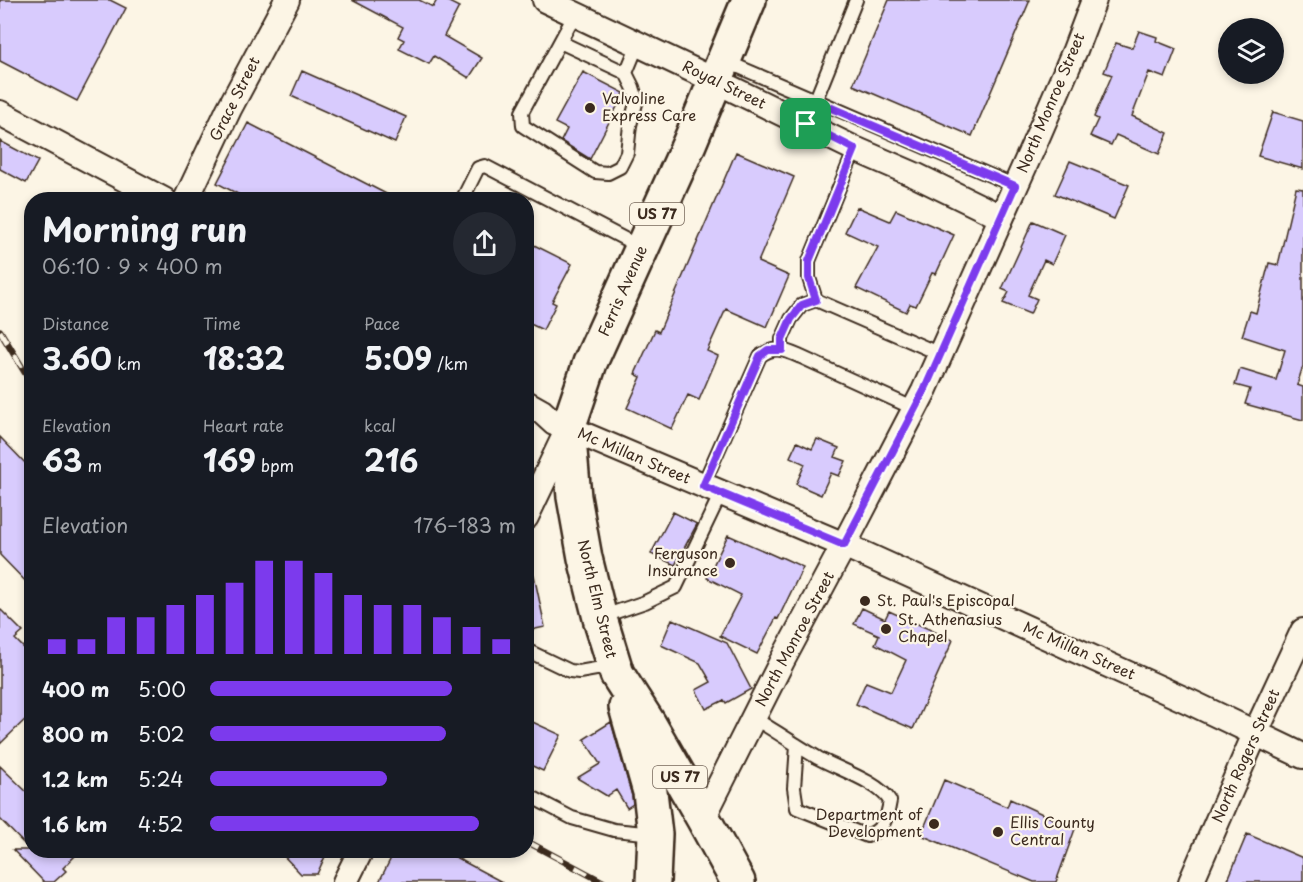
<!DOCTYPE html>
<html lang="en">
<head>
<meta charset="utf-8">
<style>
	:root { --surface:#171b24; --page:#242831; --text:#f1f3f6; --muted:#9ea1a6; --accent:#7c3aed }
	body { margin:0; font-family:"Playpen Sans",sans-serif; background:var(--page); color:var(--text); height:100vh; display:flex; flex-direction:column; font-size:22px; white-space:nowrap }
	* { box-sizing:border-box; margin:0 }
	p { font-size:20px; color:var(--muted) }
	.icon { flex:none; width:33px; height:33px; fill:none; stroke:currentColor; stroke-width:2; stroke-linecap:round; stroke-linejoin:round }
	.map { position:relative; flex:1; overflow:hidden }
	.details { position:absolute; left:24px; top:192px; width:510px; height:666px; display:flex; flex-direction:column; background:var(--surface); border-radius:24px; box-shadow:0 3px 9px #0003 }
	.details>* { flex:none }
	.controls { position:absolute; left:1218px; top:18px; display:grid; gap:12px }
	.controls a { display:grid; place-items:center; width:66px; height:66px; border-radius:50%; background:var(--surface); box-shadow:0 3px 9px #0003; font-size:30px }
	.pin { position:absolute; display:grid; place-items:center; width:51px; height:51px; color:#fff; margin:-26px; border-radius:12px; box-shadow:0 3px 9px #0006 }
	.round { display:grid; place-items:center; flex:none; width:63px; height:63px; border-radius:32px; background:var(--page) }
	.summary { display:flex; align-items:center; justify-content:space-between; height:102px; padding:0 18px }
	h1 { font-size:33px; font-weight:700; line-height:45px }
	.figures { display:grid; grid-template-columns:repeat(3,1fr); gap:9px; height:102px; padding:6px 18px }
	.figures div { display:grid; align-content:center }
	.figures b { font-size:30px; font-weight:700 }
	.figures small { font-size:16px; font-weight:400 }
	.figures p { font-size:16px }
	.chart { height:168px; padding:12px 18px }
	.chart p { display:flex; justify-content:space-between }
	.chart svg { width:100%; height:108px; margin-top:6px; stroke:var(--accent); stroke-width:6 }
	ul { padding:0 18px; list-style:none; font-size:20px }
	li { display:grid; grid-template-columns:96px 72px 1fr; align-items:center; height:45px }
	li i { height:15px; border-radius:8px; background:var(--accent) }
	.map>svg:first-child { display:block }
	.building { fill:#d8cbfd; stroke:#3b2a1e; stroke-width:1.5 }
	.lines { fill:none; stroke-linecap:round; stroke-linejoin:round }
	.lane-casing { stroke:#3b2a1e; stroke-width:16 }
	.street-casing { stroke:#3b2a1e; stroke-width:28 }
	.primary-casing { stroke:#3b2a1e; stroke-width:38 }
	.lane { stroke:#fcf5e5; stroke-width:12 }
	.street { stroke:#fcf5e5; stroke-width:24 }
	.primary { stroke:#fcf5e5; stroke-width:33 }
	.rail-casing { stroke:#3b2a1e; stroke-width:7 }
	.rail { stroke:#fcf5e5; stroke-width:4.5; stroke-dasharray:14; stroke-linecap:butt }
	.route-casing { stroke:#fff; stroke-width:12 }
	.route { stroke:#7c3aed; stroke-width:8 }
	.poi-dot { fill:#3b2a1e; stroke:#fcf5e5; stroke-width:2 }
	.labels { text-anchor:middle; stroke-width:4.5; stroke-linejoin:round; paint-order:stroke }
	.shield { fill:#fcf5e5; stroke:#75675a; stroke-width:1.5 }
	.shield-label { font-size:14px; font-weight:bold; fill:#3b2a1e }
	.street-label { font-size:15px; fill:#3b2a1e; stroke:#fcf5e5 }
	.poi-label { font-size:15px; fill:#3b2a1e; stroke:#fcf5e5; text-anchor:start }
</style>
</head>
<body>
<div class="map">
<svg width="1303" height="882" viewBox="0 0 1303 882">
	<rect width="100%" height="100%" fill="#fcf5e5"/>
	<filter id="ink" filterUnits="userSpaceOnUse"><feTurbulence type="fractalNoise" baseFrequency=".0167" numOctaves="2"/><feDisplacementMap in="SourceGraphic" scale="12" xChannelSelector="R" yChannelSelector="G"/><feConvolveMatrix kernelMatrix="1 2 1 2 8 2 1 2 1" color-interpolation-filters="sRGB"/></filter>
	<g filter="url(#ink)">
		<path class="building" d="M 0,0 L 110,0 L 126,8 L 77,101 L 0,61 Z
			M 352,0 L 419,0 L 433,7 L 437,0 L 445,0 L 459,7 L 444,36 L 482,58 L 469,78 L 434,56 L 429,64 L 399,49 L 404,40 L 398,37 L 403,27 Z
			M 889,0 L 1030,0 L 972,136 L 853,85 Z
			M 1139,31 L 1157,37 L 1156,41 L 1176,49 L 1165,78 L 1149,72 L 1132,116 L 1168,133 L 1159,154 L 1116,135 L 1111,145 L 1090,136 L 1098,119 L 1094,117 L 1112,75 L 1104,72 L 1116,43 L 1132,48 Z
			M 302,71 L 406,117 L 395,143 L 291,96 Z
			M 583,72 L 624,93 L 590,159 L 561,141 L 567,129 L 555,123 Z
			M 1273,112 L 1303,121 L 1303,169 L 1258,156 Z
			M 248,123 L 398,200 L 249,200 L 217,183 Z
			M 0,141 L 38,161 L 26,183 L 0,169 Z
			M 736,152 L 794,177 L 758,262 L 789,276 L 767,327 L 726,309 L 707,351 L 718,356 L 699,400 L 688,395 L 672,429 L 627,408 L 641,377 L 635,374 L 655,330 L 659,332 Z
			M 1070,161 L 1129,185 L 1114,219 L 1055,194 Z
			M 1296,188 L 1303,189 L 1303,366 L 1297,385 L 1303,387 L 1303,420 L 1245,404 L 1250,389 L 1235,385 L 1240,369 L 1276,380 L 1285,350 L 1242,336 L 1250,311 L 1256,313 L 1269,263 L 1278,265 Z
			M 857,207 L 890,221 L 896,210 L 954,235 L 936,274 L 932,273 L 916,306 L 910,304 L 906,312 L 856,288 L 878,247 L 845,232 Z
			M 1033,221 L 1065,235 L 1052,264 L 1044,260 L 1028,295 L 1037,299 L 1030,314 L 1003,303 L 1009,292 L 1002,289 Z
			M 526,241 L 572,264 L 552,302 L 556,304 L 543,330 L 526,322 Z
			M 0,437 L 32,470 L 32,588 L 0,555 Z
			M 817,439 L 839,448 L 835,457 L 846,461 L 839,476 L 831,473 L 821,495 L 796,484 L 805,464 L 790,457 L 797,442 L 812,449 Z
			M 673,512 L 697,524 L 675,565 L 651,554 Z
			M 728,535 L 780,558 L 781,557 L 803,567 L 778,619 L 776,618 L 757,654 L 720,636 L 741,595 L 707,578 Z
			M 534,575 L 545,627 L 526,631 L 526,576 Z
			M 862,608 L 885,619 L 889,611 L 953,640 L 913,729 L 856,704 L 866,682 L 891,692 L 906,660 L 875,644 L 879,635 L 854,624 Z
			M 0,609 L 23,632 L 15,639 L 32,656 L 32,713 L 0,744 Z
			M 672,619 L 727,643 L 751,689 L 726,703 L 724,700 L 706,709 L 696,690 L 711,682 L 700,663 L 661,645 Z
			M 526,719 L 561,735 L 543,771 L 526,763 Z
			M 611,722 L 632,796 L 633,804 L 627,808 L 616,790 L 607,796 L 577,778 L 600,764 L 584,739 Z
			M 0,766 L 32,797 L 32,850 L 81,850 L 63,868 L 66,871 L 54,882 L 44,882 L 13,850 L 30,850 L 0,819 Z
			M 944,780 L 1007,807 L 1010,799 L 1075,829 L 1056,882 L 1034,882 L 921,835 Z
			M 1247,834 L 1303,858 L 1303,882 L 1227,882 Z
			M 278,850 L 328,850 L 317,874 L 301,874 Z
			M 395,850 L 442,850 L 502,882 L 379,882 Z"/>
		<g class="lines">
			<g class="lane-casing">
				<path id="lane" d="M 560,42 L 626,73 L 633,87 L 637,100 L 630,125 L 627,153 L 620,167 L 608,173 L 595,172 L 523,126 L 522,112 L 575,14
					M 725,61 L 1015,186
					M 626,73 L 638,44
					M 806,124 L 856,0
					M 855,149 L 809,261 L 809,278 L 816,300 L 940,354
					M 462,200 L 478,168 L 485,166 L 640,247
					M 782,349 L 782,339 L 791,319 L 802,305 L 816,300
					M 703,485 L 760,356 C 775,345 785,350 801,357 L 915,409
					M 601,617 L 645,602 L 676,587 L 721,493
					M 526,650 L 570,671 L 579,672 L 613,666
					M 754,718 C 775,731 796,745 818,758 C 838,769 879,782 890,801 C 887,819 884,829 867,836 L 797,808 L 794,788 L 797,745
					M 526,794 L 572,818 L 614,830 L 654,834"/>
			</g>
			<g class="street-casing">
				<path id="street" d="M 545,0 L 716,81 L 855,149 L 915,175 L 1001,217
					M 0,113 L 164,200
					M 186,200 L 229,109 L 287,0
					M 526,403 L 542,412 L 554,423 L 568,428 L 844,545 L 1190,702 L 1303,756
					M 526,517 L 568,429
					M 703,818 L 782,661 L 844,545 L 924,391 L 1033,147 L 1075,50 L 1094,0
					M 345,882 L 361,850
					M 1191,882 L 1255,734 L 1303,631"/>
			</g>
			<g class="primary-casing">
				<path id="primary" d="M 626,707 L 650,792 L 655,834 L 653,882
					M 738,882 L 703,818 L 649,724 L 617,674 L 601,622 L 585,558 L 574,497 L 568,428 L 590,363 L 689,144 L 749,0"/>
			</g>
			<use href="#lane" class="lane"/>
			<use href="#street" class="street"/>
			<use href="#primary" class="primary"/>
			<g class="rail-casing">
				<path id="rail" d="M 0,331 L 32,384
					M 526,841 L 603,882"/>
			</g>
			<use href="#rail" class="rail"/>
		</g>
	</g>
	<g class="lines" filter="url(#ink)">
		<g class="route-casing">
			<path id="route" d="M 815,101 L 1015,186 L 924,391 L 844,545 L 703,486 L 760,356 L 768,350 L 782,350 L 782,339 L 791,319 L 802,305 L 816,300 L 809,278 L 809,261 L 855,149 L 806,124 Z"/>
		</g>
		<use href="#route" class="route"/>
	</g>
	<g class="poi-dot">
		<circle cx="590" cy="108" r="6"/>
		<circle cx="730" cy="563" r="6"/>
		<circle cx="865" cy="601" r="6"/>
		<circle cx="886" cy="629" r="6"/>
		<circle cx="934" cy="824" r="6"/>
		<circle cx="998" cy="832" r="6"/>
	</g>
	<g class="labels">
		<g class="shield">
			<rect x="630" y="203" width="54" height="22" rx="4.5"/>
			<rect x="653" y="766" width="54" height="22" rx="4.5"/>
		</g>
		<g class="shield-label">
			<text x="657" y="219">US 77</text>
			<text x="680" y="782">US 77</text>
		</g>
		<g class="street-label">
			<text transform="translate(724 85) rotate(26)" y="5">Royal Street</text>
			<text transform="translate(235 99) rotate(-63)" y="5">Grace Street</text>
			<text transform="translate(1051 103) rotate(-67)" y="5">North Monroe Street</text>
			<text transform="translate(623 291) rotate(-66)" y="5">Ferris Avenue</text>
			<text transform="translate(634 456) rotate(23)" y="5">Mc Millan Street</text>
			<text transform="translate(597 599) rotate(76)" y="5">North Elm Street</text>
			<text transform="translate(795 639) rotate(-62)" y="5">North Monroe Street</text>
			<text transform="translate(1079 651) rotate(24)" y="5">Mc Millan Street</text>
			<text transform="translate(1246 756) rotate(-66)" y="5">North Rogers Street</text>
		</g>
		<g class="poi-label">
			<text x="602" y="104">Valvoline<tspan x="602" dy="17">Express Care</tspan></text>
			<text x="718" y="559" text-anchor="end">Ferguson<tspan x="718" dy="17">Insurance</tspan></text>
			<text x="877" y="606">St. Paul's Episcopal</text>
			<text x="898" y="625">St. Athenasius<tspan x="898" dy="17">Chapel</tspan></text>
			<text x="922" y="820" text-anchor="end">Department of<tspan x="922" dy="17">Development</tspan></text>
			<text x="1010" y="828">Ellis County<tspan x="1010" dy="17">Central</tspan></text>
		</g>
	</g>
</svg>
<div class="controls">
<a><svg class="icon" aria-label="layers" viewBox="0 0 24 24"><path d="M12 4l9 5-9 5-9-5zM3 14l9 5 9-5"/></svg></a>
</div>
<div class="pin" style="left:806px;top:124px;background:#1e9e55"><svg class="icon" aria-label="arrive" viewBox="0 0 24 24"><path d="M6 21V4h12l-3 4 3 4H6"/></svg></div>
<section class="details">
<div class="summary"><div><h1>Morning run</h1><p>06:10 · 9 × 400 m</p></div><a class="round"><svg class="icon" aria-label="share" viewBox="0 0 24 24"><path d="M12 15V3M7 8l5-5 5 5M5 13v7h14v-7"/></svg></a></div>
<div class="figures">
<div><p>Distance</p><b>3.60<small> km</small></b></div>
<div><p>Time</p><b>18:32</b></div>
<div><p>Pace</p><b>5:09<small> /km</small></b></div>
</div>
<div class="figures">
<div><p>Elevation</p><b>63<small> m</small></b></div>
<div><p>Heart rate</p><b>169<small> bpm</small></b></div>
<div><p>kcal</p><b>216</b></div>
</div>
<div class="chart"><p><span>Elevation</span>176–183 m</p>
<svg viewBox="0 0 160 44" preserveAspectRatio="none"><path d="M5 44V38M15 44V38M25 44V29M35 44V29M45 44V24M55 44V20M65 44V15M75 44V6M85 44V6M95 44V11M105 44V20M115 44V24M125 44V24M135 44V29M145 44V33M155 44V38"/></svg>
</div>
<ul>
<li><b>400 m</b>5:00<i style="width:79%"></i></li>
<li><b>800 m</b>5:02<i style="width:77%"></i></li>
<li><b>1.2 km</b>5:24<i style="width:58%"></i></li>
<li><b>1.6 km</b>4:52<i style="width:88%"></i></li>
</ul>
</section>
</div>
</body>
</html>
